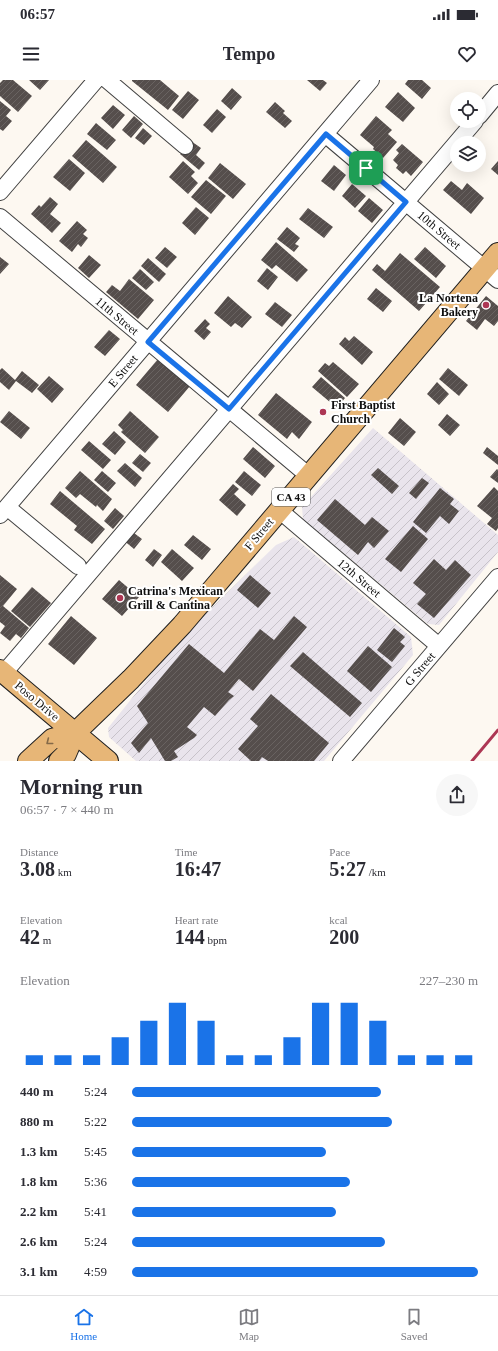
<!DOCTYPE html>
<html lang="en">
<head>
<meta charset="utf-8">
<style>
	:root { --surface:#fff; --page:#f7f7f7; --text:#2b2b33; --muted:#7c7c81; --line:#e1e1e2; --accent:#1a73e8 }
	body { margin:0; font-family:"Times New Roman",serif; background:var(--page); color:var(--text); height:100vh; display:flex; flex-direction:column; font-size:15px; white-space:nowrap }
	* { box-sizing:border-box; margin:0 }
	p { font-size:13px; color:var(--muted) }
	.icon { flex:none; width:22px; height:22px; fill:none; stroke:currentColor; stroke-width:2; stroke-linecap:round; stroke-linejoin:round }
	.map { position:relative; height:681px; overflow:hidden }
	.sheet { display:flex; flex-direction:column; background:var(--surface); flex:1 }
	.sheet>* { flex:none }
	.controls { position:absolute; left:450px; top:12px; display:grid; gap:8px }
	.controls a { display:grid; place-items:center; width:36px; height:36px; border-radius:50%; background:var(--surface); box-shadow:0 4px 16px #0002; font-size:20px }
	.pin { position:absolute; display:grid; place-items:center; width:34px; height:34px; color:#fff; margin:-17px; border-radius:8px; box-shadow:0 2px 6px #0006 }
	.round { display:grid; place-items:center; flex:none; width:42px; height:42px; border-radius:21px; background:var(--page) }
	.headline { display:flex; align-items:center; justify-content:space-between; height:68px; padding:0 20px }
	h1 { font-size:22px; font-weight:800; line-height:30px }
	.stats { display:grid; grid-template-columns:repeat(3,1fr); gap:6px; height:68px; padding:4px 20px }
	.stats div { display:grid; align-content:center }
	.stats b { font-size:20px; font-weight:800 }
	.stats small { font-size:11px; font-weight:400 }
	.stats p { font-size:11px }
	.chart { height:112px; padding:8px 20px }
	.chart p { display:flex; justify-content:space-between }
	.chart svg { width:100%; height:72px; margin-top:4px; stroke:var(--accent); stroke-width:6 }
	ul { padding:0 20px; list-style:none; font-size:13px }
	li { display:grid; grid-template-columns:64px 48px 1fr; align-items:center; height:30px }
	li i { height:10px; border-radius:5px; background:var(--accent) }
	.status { display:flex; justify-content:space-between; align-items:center; height:28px; padding:0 20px; background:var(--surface); direction:ltr }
	.status svg { height:11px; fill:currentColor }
	header { display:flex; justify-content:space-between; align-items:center; height:52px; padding:0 20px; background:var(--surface); font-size:18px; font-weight:800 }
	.tabs { display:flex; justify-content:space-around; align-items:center; height:56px; border-top:1px solid var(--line); background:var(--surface); font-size:11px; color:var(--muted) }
	.tabs a { display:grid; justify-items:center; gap:2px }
	.tabs .selected { color:var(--accent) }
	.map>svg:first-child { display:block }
	.industrial { fill:url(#industrial-furrows) }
	.building { fill:url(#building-hatch) }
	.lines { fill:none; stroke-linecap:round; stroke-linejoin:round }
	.minor-casing { stroke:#414141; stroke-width:18 }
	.major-casing { stroke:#1f1f1f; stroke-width:22 }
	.minor { stroke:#fff; stroke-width:16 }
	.major { stroke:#e7b677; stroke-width:20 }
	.rail { stroke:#ad3754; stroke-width:3 }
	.oneway { stroke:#856a48 }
	.route-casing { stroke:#fff; stroke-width:8 }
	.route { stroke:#1a73e8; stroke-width:5 }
	.poi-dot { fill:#ad3754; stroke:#fff; stroke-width:1.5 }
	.labels { text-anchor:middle; stroke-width:4; stroke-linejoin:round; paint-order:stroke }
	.shield { fill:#fff; stroke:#565656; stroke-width:1 }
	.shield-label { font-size:11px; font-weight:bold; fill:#0e0e0e }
	.street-label { font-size:12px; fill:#0e0e0e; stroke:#fff }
	.poi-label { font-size:12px; font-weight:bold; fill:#0e0e0e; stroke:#fff; text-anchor:start }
</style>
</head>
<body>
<div class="status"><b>06:57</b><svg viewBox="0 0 49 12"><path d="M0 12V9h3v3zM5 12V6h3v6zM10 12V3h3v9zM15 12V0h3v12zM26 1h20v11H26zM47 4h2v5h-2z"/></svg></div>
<header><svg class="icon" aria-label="menu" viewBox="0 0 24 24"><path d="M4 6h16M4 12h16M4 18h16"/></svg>Tempo<svg class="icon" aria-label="heart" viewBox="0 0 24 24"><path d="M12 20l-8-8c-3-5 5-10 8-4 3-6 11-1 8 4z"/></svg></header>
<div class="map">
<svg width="498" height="681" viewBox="0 0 498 681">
	<defs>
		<pattern id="industrial-furrows" width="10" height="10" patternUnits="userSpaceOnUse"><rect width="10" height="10" fill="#e9e4ec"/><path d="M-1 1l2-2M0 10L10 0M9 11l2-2" fill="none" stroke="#c7c2c9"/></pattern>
		<pattern id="building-hatch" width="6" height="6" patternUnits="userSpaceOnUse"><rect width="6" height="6" fill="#554e4c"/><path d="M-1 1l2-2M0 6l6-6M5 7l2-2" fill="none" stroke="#696361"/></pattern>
	</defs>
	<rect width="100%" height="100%" fill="#fdf8f1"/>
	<path class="industrial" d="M 373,348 L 498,455 L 498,472 L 439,545 L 428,544 L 303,439 L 302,427 Z
		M 294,457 L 411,557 L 413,575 L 324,681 L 136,681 L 109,657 L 108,648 L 178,561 L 276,465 Z"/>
	<path class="building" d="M 3,0 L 13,0 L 32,16 L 18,32 L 0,16 L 0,3 Z
		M 29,0 L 49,0 L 40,10 Z
		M 132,0 L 160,0 L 179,16 L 168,30 L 132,1 Z
		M 307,0 L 323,0 L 327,3 L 320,11 Z
		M 408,0 L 422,0 L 431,8 L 422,19 L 405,4 Z
		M 232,8 L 242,17 L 231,30 L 221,21 Z
		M 188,11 L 199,20 L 183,39 L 172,30 Z
		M 398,12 L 415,28 L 403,42 L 385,27 Z
		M 0,21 L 11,30 L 6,36 L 12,41 L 3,51 L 0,49 Z
		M 275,22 L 285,31 L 283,33 L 292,41 L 285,48 L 266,32 Z
		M 113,25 L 125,35 L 113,49 L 101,38 Z
		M 217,29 L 226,37 L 212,53 L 203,45 Z
		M 134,36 L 143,44 L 131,58 L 122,50 Z
		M 376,36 L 392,50 L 388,54 L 397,62 L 383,78 L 373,69 L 374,67 L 360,55 Z
		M 96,43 L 116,60 L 107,70 L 87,54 Z
		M 143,48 L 152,56 L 144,65 L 135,58 Z
		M 86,60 L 117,87 L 103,103 L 72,76 Z
		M 191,61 L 201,68 L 196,75 L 205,83 L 199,90 L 180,74 Z
		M 402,64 L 423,82 L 411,96 L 406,91 L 403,94 L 396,88 L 398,85 L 393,80 L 399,73 L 396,70 Z
		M 69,79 L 85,93 L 70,111 L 53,97 Z
		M 183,81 L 195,92 L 191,96 L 198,103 L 188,114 L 169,97 Z
		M 498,81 L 498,95 L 491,89 Z
		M 220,83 L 246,104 L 233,119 L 208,98 Z
		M 334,85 L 346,95 L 334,111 L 321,101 Z
		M 206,100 L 226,116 L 211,134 L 191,117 Z
		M 451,101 L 462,110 L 467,103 L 484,118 L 471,134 L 443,110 Z
		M 352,104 L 366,116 L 355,128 L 342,116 Z
		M 50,117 L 58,124 L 50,134 L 61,143 L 52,153 L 31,134 L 39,125 L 41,127 Z
		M 369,118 L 383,130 L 372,143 L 358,131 Z
		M 196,127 L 209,138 L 195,155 L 182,143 Z
		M 308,128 L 333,147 L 324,158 L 299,139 Z
		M 77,141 L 87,150 L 83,154 L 88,158 L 81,167 L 78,164 L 72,172 L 59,161 Z
		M 287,147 L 300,158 L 295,164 L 299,166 L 294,172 L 277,159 Z
		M 276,162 L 308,190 L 297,202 L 276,185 L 272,189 L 261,180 Z
		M 165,167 L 177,177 L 167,188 L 155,178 Z
		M 425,167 L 446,186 L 436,198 L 414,179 Z
		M 400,173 L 440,207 L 419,231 L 372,190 L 377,184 L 385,191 Z
		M 89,175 L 101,185 L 89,198 L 78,188 Z
		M 0,177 L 9,184 L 0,194 Z
		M 148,178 L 166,194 L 159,202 L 141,186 Z
		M 267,188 L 278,197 L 268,210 L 257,201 Z
		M 140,189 L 154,202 L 146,210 L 132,198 Z
		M 129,199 L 154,220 L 138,239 L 106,212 L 112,205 L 120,211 Z
		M 376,208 L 392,221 L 383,232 L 367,219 Z
		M 228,216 L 252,237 L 242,248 L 235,243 L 231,247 L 214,233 Z
		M 486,216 L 498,226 L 498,241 L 494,246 L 485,239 L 477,250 L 466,241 Z
		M 275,222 L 292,235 L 282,247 L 265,234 Z
		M 205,239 L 210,244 L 206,248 L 211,252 L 204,260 L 194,251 Z
		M 109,250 L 120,259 L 105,276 L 94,267 Z
		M 354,256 L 373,272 L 362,285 L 339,264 L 345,257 L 349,261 Z
		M 158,279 L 190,306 L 168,332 L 136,305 Z
		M 333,282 L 359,304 L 347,317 L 318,291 L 325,283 L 329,286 Z
		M 2,288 L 15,300 L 22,291 L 39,305 L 32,313 L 16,301 L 9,310 L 0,302 L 0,290 Z
		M 448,288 L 468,305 L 459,316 L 439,299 Z
		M 49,296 L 64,309 L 52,323 L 37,309 Z
		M 321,297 L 345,318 L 337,328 L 312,307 Z
		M 437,302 L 449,314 L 439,325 L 427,314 Z
		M 276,313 L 312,342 L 299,359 L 292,352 L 287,359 L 258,335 Z
		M 9,331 L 30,348 L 21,359 L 0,342 Z
		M 130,331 L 159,357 L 145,373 L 121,352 L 123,350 L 118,345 Z
		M 447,334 L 460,345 L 450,356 L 438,345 Z
		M 400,338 L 416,352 L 404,366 L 388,353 Z
		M 114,351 L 126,362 L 115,375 L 102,364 Z
		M 89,361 L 111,380 L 103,389 L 81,370 Z
		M 253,367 L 275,386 L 265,398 L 243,379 Z
		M 487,367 L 498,376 L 498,385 L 483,373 Z
		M 140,374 L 151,383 L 143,392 L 132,383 Z
		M 125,383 L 142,398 L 135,407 L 117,391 Z
		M 378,388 L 399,406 L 392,414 L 371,395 Z
		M 497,389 L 498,390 L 498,403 L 490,397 Z
		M 80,391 L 112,419 L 103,431 L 97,425 L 96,427 L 80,414 L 76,418 L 65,408 Z
		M 102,391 L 116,403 L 108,412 L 94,400 Z
		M 244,391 L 261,405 L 252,416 L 235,402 Z
		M 422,398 L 429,403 L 416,419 L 409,413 Z
		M 233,404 L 239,409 L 234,414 L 246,425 L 237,436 L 219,420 Z
		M 494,407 L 498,411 L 498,448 L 496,451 L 487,444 L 492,438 L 477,426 Z
		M 440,408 L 454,419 L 450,424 L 459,431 L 449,444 L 440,436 L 426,453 L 413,442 Z
		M 60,411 L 105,449 L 92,464 L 74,450 L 77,446 L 50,424 Z
		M 335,419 L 365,445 L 372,437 L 389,451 L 374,468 L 368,462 L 358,475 L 317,440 Z
		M 115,428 L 124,436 L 113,449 L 104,441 Z
		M 413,446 L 428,459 L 401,492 L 385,479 Z
		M 130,450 L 142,459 L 134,469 L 122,459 Z
		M 193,455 L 211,469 L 202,480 L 184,465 Z
		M 154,469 L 162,475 L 153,487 L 145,480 Z
		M 172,469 L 194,488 L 182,501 L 161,482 Z
		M 434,479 L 446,490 L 455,480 L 471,495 L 434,538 L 417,524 L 426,514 L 413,503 Z
		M 0,495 L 17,509 L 3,526 L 29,548 L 21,558 L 16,554 L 10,561 L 0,553 L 5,546 L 0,542 Z
		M 250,495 L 271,513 L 258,528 L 237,510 Z
		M 119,500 L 139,517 L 122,536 L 102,519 Z
		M 32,507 L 51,523 L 30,547 L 11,531 Z
		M 71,536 L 97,558 L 74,585 L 48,564 Z
		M 294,536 L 307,547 L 253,611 L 239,599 L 228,612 L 234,616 L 229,620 L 215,636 L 204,627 L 187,647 L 197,655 L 194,658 L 174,671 L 178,677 L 171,681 L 165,681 L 151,658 L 139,673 L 131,663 L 148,643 L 137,626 L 189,564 L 224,593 L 260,549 L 274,560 Z
		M 394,548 L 405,557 L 400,562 L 405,566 L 392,582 L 377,570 Z
		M 368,566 L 392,587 L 371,612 L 347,591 Z
		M 303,572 L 362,623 L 350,637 L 290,586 Z
		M 271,614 L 329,663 L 314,681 L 268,681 L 262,677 L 259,681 L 251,681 L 238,669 L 258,646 L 250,639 Z"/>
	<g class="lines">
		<g class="minor-casing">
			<path id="minor" d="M 107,0 L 185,66
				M 479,36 L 498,13
				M 325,54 L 498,200
				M 0,112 L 96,0
				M 0,137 L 309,396
				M 7,427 L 78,486
				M 279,430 L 439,566
				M 0,435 L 371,0
				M 4,593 L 475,41
				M 341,681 L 498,497"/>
		</g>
		<g class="major-casing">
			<path id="major" d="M 0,590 L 108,681
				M 28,681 L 52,659 L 75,653
				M 59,681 L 66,674 L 75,653 L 131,599 L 182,545 L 498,173"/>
		</g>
		<use href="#minor" class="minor"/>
		<use href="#major" class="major"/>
		<path class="rail" d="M 472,681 L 498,650"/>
	</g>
	<defs><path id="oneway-chevron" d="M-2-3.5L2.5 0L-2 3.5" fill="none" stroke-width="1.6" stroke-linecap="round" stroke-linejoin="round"/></defs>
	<use class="oneway" href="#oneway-chevron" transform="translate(49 662) rotate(142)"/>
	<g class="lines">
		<g class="route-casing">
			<path id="route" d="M 326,54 L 406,122 L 229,329 L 148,262 Z"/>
		</g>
		<use href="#route" class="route"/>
	</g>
	<g class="poi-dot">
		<circle cx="486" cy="225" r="4"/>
		<circle cx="323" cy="332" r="4"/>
		<circle cx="120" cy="518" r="4"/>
	</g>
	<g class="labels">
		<rect class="shield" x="272" y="408" width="38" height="18" rx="3"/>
		<g class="shield-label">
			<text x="291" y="421">CA 43</text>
		</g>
		<g class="street-label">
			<text transform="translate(439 150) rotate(40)" y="4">10th Street</text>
			<text transform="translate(117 236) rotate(40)" y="4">11th Street</text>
			<text transform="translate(123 291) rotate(-50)" y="4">E Street</text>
			<text transform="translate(259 454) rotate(-50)" y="4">F Street</text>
			<text transform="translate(359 498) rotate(40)" y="4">12th Street</text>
			<text transform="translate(420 589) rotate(-50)" y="4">G Street</text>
			<text transform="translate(37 621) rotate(40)" y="4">Poso Drive</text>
		</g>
		<g class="poi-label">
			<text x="478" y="222" text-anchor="end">La Nortena<tspan x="478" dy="14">Bakery</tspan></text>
			<text x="331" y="329">First Baptist<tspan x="331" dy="14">Church</tspan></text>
			<text x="128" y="515">Catrina's Mexican<tspan x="128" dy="14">Grill &amp; Cantina</tspan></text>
		</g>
	</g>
</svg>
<div class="controls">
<a><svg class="icon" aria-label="locate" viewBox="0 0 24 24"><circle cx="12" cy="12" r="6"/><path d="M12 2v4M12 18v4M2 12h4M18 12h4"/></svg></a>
<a><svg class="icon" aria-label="layers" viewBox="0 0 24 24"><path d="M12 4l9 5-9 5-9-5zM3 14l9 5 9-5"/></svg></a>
</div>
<div class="pin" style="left:366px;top:88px;background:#1e9e55"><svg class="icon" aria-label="arrive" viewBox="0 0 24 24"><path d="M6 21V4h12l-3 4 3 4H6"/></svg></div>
</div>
<section class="sheet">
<div class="headline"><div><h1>Morning run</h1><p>06:57 · 7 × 440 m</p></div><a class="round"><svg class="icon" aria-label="share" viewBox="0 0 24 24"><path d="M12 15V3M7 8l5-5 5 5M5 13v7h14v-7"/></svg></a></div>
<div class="stats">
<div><p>Distance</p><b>3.08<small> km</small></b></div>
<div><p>Time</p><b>16:47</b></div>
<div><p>Pace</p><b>5:27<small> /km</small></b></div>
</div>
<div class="stats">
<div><p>Elevation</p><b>42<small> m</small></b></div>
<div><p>Heart rate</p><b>144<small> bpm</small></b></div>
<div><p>kcal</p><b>200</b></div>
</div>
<div class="chart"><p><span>Elevation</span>227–230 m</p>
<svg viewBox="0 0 160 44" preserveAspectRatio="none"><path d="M5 44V38M15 44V38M25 44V38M35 44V27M45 44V17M55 44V6M65 44V17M75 44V38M85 44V38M95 44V27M105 44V6M115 44V6M125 44V17M135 44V38M145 44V38M155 44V38"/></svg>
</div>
<ul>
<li><b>440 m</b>5:24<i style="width:72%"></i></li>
<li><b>880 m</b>5:22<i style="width:75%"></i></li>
<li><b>1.3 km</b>5:45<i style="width:56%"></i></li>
<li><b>1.8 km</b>5:36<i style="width:63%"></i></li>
<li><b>2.2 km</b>5:41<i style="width:59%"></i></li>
<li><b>2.6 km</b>5:24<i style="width:73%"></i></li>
<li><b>3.1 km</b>4:59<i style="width:100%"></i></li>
</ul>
</section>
<nav class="tabs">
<a class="selected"><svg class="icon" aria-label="home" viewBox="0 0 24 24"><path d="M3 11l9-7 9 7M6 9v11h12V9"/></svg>Home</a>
<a><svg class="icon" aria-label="map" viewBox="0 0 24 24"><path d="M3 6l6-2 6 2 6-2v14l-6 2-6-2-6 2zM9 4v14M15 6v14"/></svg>Map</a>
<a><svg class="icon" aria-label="saved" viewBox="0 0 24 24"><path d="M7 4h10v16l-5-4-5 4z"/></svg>Saved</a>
</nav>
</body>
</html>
